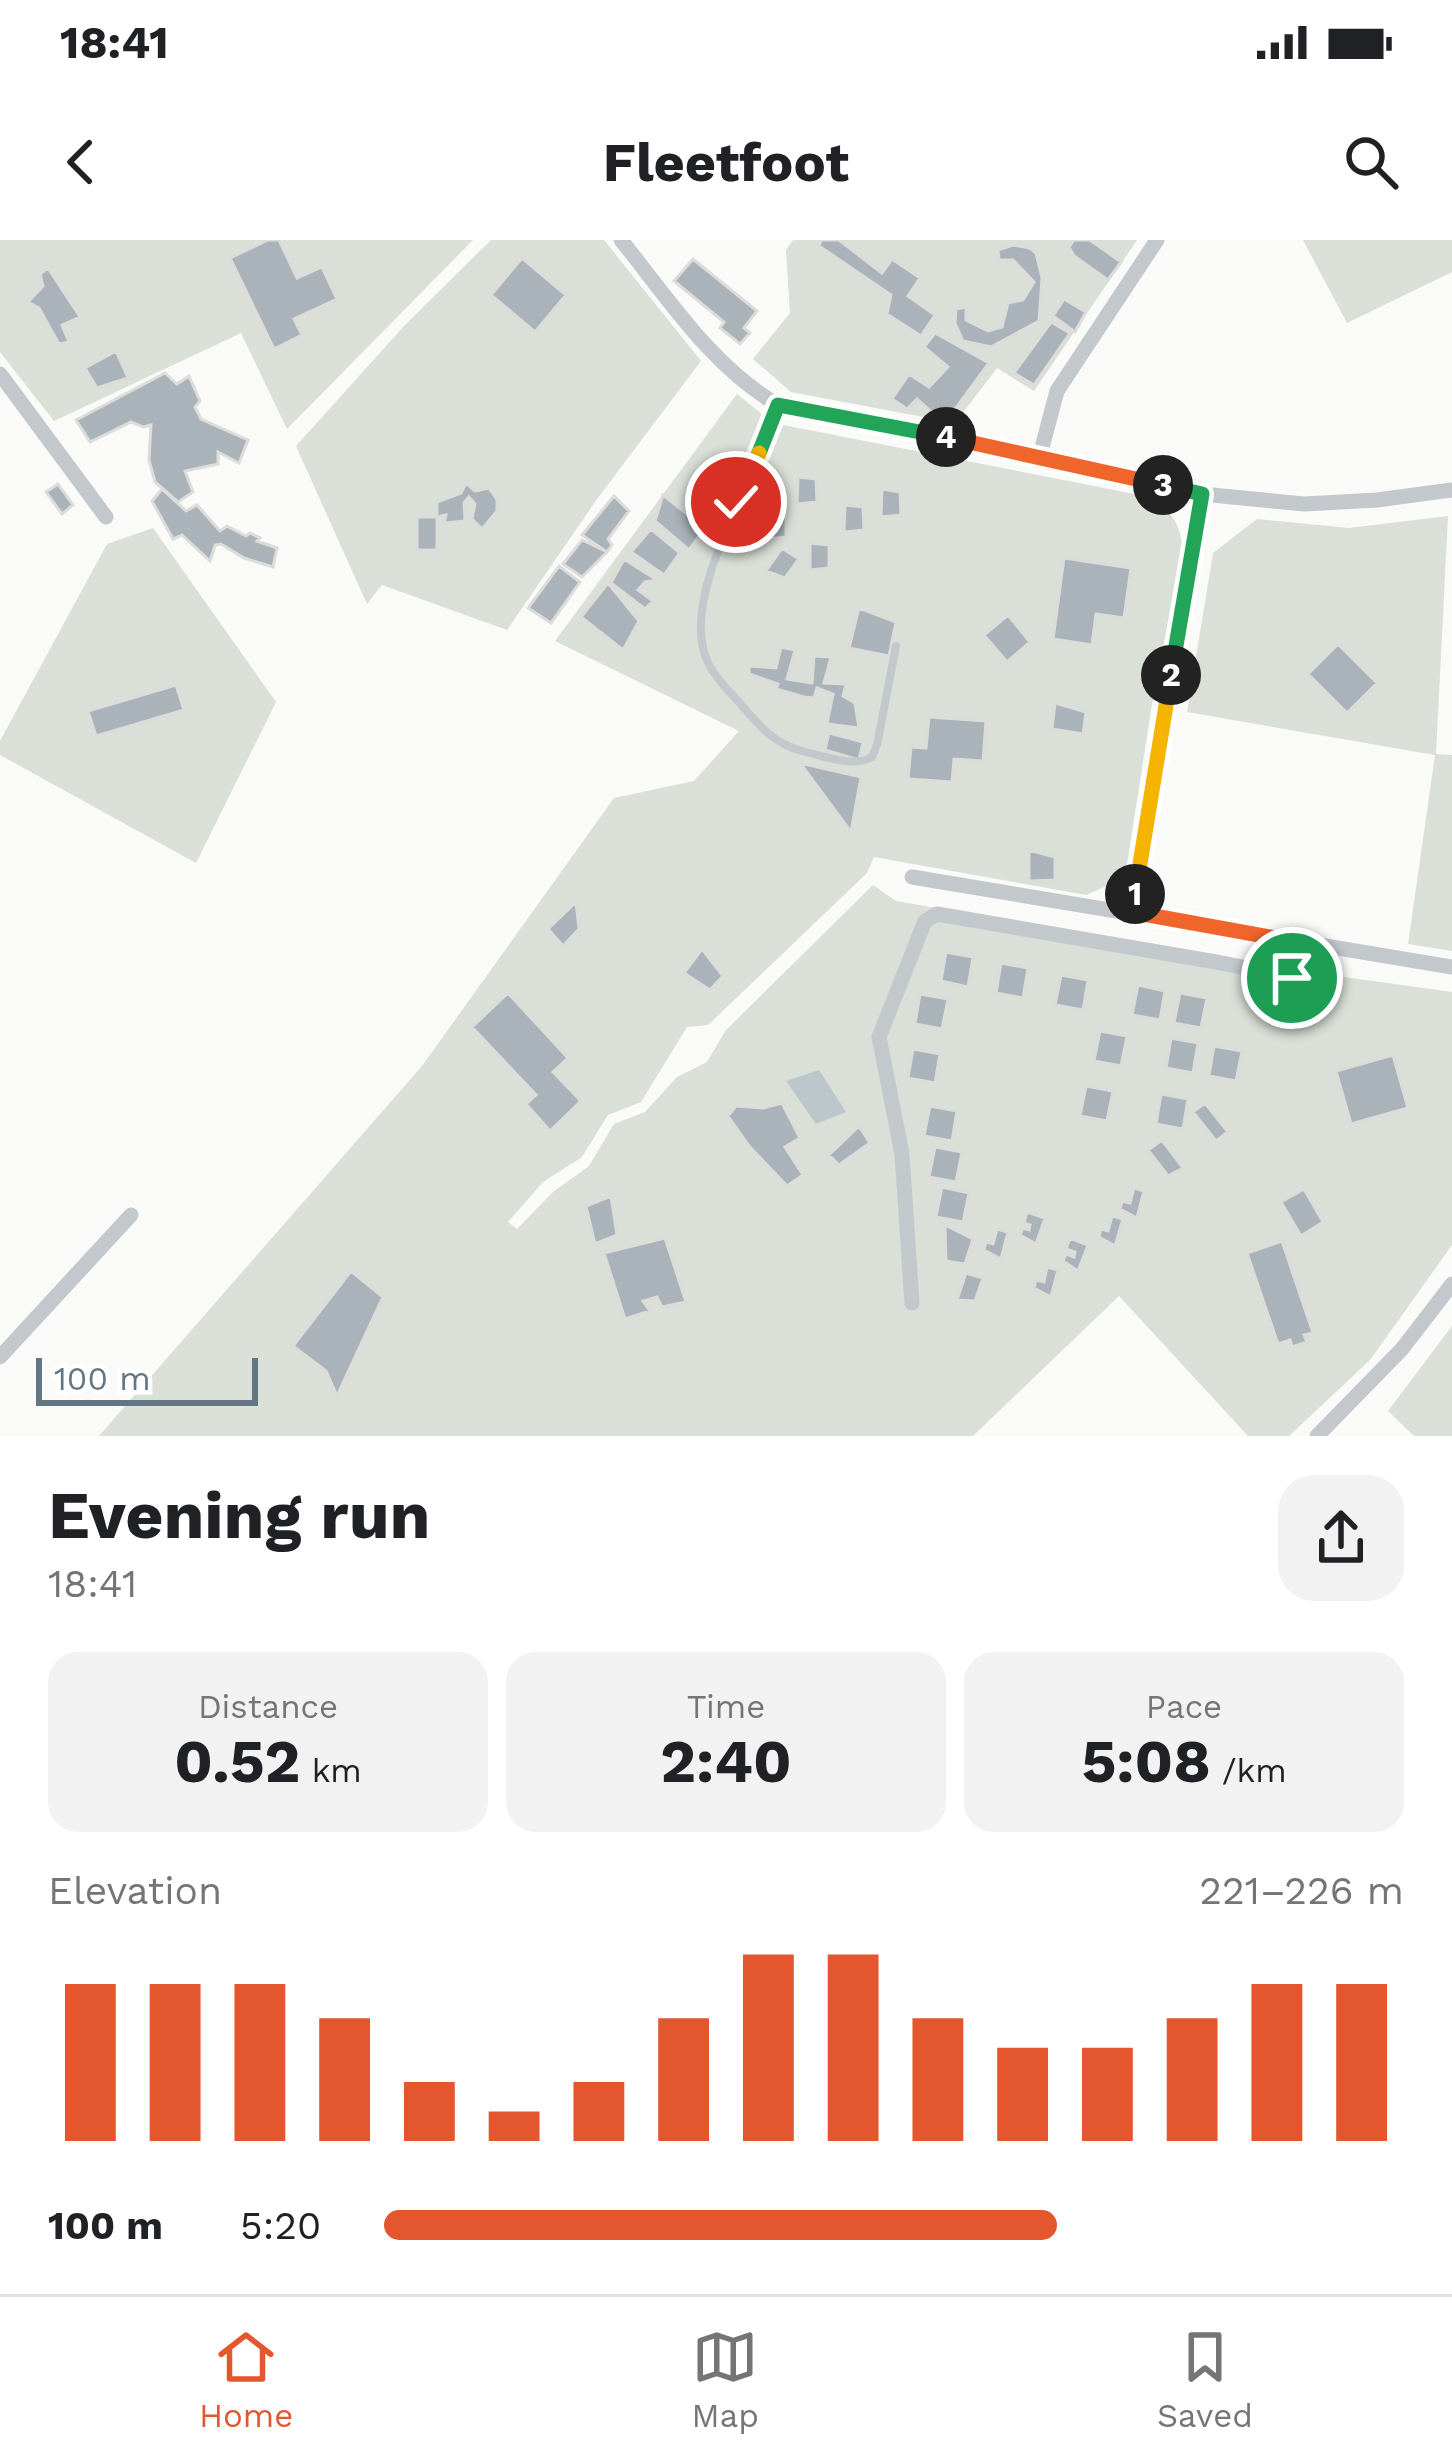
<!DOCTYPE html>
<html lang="en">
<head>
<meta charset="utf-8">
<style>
	:root { --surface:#fff; --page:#f2f2f2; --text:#202124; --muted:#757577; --line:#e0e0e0; --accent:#e4572e }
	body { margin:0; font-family:"Work Sans",sans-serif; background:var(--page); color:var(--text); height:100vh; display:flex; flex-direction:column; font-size:45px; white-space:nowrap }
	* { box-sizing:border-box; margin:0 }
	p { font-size:39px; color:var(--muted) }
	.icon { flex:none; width:66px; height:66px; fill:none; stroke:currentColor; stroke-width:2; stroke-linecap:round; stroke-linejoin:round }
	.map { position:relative; height:1196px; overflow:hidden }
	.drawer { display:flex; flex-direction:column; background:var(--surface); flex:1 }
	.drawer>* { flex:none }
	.scale { position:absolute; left:36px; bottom:30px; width:222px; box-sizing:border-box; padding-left:12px; border:6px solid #657683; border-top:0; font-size:33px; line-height:42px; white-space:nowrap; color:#657683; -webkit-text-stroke:9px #fff; paint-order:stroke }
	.pin { position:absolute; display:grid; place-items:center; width:102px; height:102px; color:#fff; margin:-51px; border:6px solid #fff; border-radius:50%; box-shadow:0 3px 12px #0007 }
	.km { position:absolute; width:60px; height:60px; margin:-30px; border-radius:50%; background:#222; color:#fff; font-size:33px; line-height:60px; text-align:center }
	.round { display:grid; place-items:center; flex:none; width:126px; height:126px; border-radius:36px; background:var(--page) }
	.headline { display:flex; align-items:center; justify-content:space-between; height:204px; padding:0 48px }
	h1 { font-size:66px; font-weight:700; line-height:90px }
	.figures { display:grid; grid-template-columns:repeat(3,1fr); gap:18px; height:204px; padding:12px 48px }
	.figures div { display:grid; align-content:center; border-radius:30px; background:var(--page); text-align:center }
	.figures b { font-size:60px; font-weight:700 }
	.figures small { font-size:33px; font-weight:400 }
	.figures p { font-size:33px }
	.chart { height:336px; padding:24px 48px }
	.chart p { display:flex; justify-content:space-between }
	.chart svg { width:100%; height:216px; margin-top:12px; stroke:var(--accent); stroke-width:6 }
	ul { padding:0 48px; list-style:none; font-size:39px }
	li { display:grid; grid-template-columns:192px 144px 1fr; align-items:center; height:90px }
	li i { height:30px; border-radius:15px; background:var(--accent) }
	.status { display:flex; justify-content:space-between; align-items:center; height:84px; padding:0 60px; background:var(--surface); direction:ltr }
	.status svg { height:33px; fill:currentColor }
	header { display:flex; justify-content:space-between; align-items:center; height:156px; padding:0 48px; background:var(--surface); font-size:54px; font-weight:700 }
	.tabs { display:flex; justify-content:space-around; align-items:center; height:168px; border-top:3px solid var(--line); background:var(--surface); font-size:33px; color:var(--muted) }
	.tabs a { display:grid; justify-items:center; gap:6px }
	.tabs .selected { color:var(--accent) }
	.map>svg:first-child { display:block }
	.green { fill:#dadfd7 }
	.water { fill:#bbc7cb }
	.building { fill:#aab3b9; stroke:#dcdcda; stroke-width:3 }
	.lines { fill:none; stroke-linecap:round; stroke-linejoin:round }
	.lane { stroke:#c3c8cc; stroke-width:8 }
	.street { stroke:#c3c8cc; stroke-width:15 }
	.split-1-casing { stroke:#fff; stroke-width:24 }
	.split-2-casing { stroke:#fff; stroke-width:24 }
	.split-3-casing { stroke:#fff; stroke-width:24 }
	.split-4-casing { stroke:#fff; stroke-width:24 }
	.split-5-casing { stroke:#fff; stroke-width:24 }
	.split-6-casing { stroke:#fff; stroke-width:24 }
	.split-1 { stroke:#f0652b; stroke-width:15 }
	.split-2 { stroke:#f5b400; stroke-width:15 }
	.split-3 { stroke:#22a559; stroke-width:15 }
	.split-4 { stroke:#f0652b; stroke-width:15 }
	.split-5 { stroke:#22a559; stroke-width:15 }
	.split-6 { stroke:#f5b400; stroke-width:15 }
</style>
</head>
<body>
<div class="status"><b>18:41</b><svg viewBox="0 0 49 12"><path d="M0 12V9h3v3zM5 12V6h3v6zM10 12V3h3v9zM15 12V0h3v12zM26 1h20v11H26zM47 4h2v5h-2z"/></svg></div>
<header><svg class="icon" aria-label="back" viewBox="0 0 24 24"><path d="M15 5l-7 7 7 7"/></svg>Fleetfoot<svg class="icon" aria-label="search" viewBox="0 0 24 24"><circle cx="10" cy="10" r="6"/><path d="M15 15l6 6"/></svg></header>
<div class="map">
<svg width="1452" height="1196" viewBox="0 0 1452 1196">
	<rect width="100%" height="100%" fill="#fafaf8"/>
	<path class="green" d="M 0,0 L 473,0 L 287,189 L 241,93 L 54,181 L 0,112 Z
		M 491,0 L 604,0 L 701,121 L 597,259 L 507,390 L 382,345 L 367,364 L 296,206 L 405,85 Z
		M 793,0 L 1137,0 L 1034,151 L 997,128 L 955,183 L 791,152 L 753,119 L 790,73 L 786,10 Z
		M 1303,0 L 1452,0 L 1452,32 L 1347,83 Z
		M 737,154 L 773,183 L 1155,258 C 1173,274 1182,287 1182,311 L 1152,464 L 1127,624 L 1120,640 L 1086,655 L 874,617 L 867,633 L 708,785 L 687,787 L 641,862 L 608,875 L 582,917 L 543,942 L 508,982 L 517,989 L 553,952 L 589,926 L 614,884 L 645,872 L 677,837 L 707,822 L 726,790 L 873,645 L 896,661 L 919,665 L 1308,732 L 1452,752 L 1452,1005 L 1370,1120 L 1289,1196 L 1248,1196 L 1119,1056 L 973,1196 L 99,1196 L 422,826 L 614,558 L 694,541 L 739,491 L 555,401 Z
		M 1448,276 L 1436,514 L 1452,515 L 1452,711 L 1408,704 L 1435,515 L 1187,472 L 1213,313 L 1257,279 L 1349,288 Z
		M 153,288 L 276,462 L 196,623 L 0,515 L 0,501 L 107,304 Z
		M 1452,1086 L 1452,1196 L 1414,1196 L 1388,1171 Z"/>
	<path class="water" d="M 819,830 L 846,872 L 816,884 L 786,841 Z"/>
	<path class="building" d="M 268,0 L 279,0 L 297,38 L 322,27 L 337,59 L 294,79 L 302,95 L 274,109 L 230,18 Z
		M 821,0 L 839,0 L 882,33 L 892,19 L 920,38 L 908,56 L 935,75 L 921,96 L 887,74 L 891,55 L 819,6 Z
		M 1074,0 L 1090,0 L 1121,22 L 1108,40 L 1074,16 L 1069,7 Z
		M 1013,5 L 1030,8 L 1036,13 L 1042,38 L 1039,81 L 991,107 L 963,101 L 955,83 L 956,69 L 966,67 L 966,80 L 988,91 L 1002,87 L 1008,63 L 1023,60 L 1034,42 L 1013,20 L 999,20 L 998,10 Z
		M 522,18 L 566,55 L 535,92 L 491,55 Z
		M 693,19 L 757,71 L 744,88 L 750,93 L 740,104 L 720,88 L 724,82 L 674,41 Z
		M 48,28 L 80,77 L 62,85 L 69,102 L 59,104 L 39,68 L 28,62 L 43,46 L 40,34 Z
		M 1064,59 L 1086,72 L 1075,92 L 1053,76 Z
		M 1051,82 L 1070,93 L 1034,145 L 1014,133 Z
		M 935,93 L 989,123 L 950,176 L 934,174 L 917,159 L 907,169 L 892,159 L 909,134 L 929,147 L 948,127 L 924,107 Z
		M 116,111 L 128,138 L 97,148 L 85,128 Z
		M 165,133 L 177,144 L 189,136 L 200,161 L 195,167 L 201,179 L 248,200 L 239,223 L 218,212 L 218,224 L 185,231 L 193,252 L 178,262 L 155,242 L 149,220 L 151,185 L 143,187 L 131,182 L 90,202 L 76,180 Z
		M 798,237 L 816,239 L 817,262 L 797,264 Z
		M 466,243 L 475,251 L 489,248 L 497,259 L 497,271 L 482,289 L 472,279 L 475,264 L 469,257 L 464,263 L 465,281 L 444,283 L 446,275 L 437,277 L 437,262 L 461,253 Z
		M 58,244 L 73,265 L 62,274 L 46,252 Z
		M 162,249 L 186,271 L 197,265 L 220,291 L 227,286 L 246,296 L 250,293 L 260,298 L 257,301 L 277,308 L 273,327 L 244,318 L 221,304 L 215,305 L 210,321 L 182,295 L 173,299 L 152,261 Z
		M 882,249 L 900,252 L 901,275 L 881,277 Z
		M 663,255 L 705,288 L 689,310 L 655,281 Z
		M 614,256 L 629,271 L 608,299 L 612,305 L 607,312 L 582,295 Z
		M 845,265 L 863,267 L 864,290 L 844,292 Z
		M 767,272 L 786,274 L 786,297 L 766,299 Z
		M 417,277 L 437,277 L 437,310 L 417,310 Z
		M 651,289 L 680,313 L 664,335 L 631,312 Z
		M 582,300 L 607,312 L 582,337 L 563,324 Z
		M 810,303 L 829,305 L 829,328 L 810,330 Z
		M 782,308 L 799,319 L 785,338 L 766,331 Z
		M 1064,318 L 1131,328 L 1124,378 L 1096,374 L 1092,405 L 1053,399 Z
		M 624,319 L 657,340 L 645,342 L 638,350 L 653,361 L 645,369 L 611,343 Z
		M 559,326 L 580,342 L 551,383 L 528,368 Z
		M 608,343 L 639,381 L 623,410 L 581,377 Z
		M 859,368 L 896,382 L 889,416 L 849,408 Z
		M 1008,375 L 1030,402 L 1007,422 L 984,395 Z
		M 1338,404 L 1377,443 L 1347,473 L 1308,434 Z
		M 781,407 L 795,410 L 787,439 L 812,443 L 814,416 L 831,417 L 824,443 L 846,444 L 843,456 L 855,463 L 859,488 L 827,484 L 833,454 L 817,448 L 814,458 L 804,457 L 776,449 L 778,444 L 749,434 L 749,426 L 776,428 Z
		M 176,445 L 184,470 L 96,496 L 88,471 Z
		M 1055,463 L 1086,472 L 1083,494 L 1052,489 Z
		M 929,477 L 986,481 L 983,521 L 954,519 L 952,542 L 908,539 L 911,507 L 926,508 Z
		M 829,493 L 863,502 L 859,520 L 825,510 Z
		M 800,523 L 861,537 L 851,592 Z
		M 1029,610 L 1055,617 L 1055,640 L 1029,641 Z
		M 576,662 L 579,689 L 563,706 L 548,689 Z
		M 702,709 L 723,736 L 710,750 L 684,733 Z
		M 946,712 L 973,717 L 968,747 L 941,741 Z
		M 1001,723 L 1028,728 L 1023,758 L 996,753 Z
		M 1061,735 L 1088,740 L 1083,770 L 1055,765 Z
		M 1138,745 L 1165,751 L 1160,780 L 1132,775 Z
		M 508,753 L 568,818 L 553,832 L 581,861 L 550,891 L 526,864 L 536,855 L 472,787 Z
		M 1180,753 L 1207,758 L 1201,788 L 1174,783 Z
		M 920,754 L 948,759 L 942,789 L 915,784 Z
		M 1100,791 L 1127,796 L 1121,826 L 1094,821 Z
		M 1171,798 L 1198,803 L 1193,833 L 1166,828 Z
		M 1214,806 L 1242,811 L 1236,841 L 1209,836 Z
		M 913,809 L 940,814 L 935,843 L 908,838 Z
		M 1393,815 L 1408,868 L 1351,884 L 1336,831 Z
		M 1086,846 L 1113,851 L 1107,881 L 1080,876 Z
		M 1161,854 L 1188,859 L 1183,889 L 1156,884 Z
		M 782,863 L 800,898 L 785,907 L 803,935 L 787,946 L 749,906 L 728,876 L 736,866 L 763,868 Z
		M 1205,863 L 1228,892 L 1216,901 L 1193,872 Z
		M 930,866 L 957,871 L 952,901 L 924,896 Z
		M 859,886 L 870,903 L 839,925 L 829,915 Z
		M 1162,900 L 1183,928 L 1168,936 L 1148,910 Z
		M 935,907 L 962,912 L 956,942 L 929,937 Z
		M 942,947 L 969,953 L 963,982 L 936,977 Z
		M 1134,948 L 1144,951 L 1137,978 L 1120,969 L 1122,961 L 1130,963 Z
		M 1304,949 L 1323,982 L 1301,996 L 1281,962 Z
		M 611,956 L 617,995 L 595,1004 L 586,966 Z
		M 1027,972 L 1045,978 L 1036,1004 L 1020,995 L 1023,988 L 1029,990 L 1030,985 L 1024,983 Z
		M 1112,976 L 1123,979 L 1115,1006 L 1099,997 L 1101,989 L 1108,991 Z
		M 945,985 L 973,999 L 965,1024 L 946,1021 Z
		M 997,989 L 1008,992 L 1001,1019 L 984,1010 L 986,1002 L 993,1004 Z
		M 665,998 L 686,1062 L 662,1067 L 657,1057 L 643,1061 L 650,1071 L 625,1079 L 604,1013 Z
		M 1070,998 L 1088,1005 L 1078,1031 L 1063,1021 L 1066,1014 L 1074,1017 L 1075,1012 L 1066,1009 Z
		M 1282,1001 L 1313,1093 L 1304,1095 L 1307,1102 L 1292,1107 L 1290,1100 L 1278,1104 L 1247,1013 Z
		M 1047,1027 L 1058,1030 L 1051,1057 L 1034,1048 L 1036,1040 L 1044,1042 Z
		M 351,1031 L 383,1057 L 337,1156 L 326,1131 L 293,1106 Z
		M 966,1033 L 983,1038 L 975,1061 L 957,1060 Z"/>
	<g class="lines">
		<path class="lane" d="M 778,165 C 762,234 687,337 703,408 C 707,429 724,446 738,461 C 757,483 772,503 802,511 C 822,516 855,528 872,517 L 877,505 L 896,406"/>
		<path class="street" d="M 621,0 C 668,58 712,127 778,165 L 1040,215 L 1202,254 L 1304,264 L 1377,260 L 1452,250
			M 0,134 L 106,277
			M 1040,215 L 1057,151 L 1157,0
			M 912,637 L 1452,727
			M 1131,672 L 1202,254
			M 912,1063 L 902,914 L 879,797 L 925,681 L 937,674 L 1216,722 L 1242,727 L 1272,751 L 1288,748 L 1298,702
			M 0,1117 L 131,975
			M 1317,1196 L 1402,1109 L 1452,1044"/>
	</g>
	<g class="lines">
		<g class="split-1-casing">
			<path id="split-1" d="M 1135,654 L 1132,672 L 1298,702 L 1292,738"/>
		</g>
		<g class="split-2-casing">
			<path id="split-2" d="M 1135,654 L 1171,435"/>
		</g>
		<g class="split-3-casing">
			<path id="split-3" d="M 1163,245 L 1202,254 L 1171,435"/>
		</g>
		<g class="split-4-casing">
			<path id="split-4" d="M 946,197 L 1163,245"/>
		</g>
		<g class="split-5-casing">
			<path id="split-5" d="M 759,213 L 778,165 L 946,197"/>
		</g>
		<g class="split-6-casing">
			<path id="split-6" d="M 736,262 L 759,213"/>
		</g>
		<use href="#split-1" class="split-1"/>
		<use href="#split-2" class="split-2"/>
		<use href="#split-3" class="split-3"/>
		<use href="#split-4" class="split-4"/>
		<use href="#split-5" class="split-5"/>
		<use href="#split-6" class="split-6"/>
	</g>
</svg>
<div class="scale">100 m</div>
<div class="pin" style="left:1292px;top:738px;background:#1e9e55"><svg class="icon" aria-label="arrive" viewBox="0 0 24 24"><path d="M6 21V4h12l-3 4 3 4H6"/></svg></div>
<div class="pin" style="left:736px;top:262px;background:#d93025"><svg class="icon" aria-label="check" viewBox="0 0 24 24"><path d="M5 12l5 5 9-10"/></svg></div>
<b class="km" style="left:1135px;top:654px">1</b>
<b class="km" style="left:1171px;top:435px">2</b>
<b class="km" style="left:1163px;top:245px">3</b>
<b class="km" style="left:946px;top:197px">4</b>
</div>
<section class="drawer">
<div class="headline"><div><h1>Evening run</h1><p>18:41</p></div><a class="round"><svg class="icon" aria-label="share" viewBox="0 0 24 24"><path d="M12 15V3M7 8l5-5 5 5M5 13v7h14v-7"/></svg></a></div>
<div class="figures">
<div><p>Distance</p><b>0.52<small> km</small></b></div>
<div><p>Time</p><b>2:40</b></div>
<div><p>Pace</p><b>5:08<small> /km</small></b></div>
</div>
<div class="chart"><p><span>Elevation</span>221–226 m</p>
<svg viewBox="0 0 160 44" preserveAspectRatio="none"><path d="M5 44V12M15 44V12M25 44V12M35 44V19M45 44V32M55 44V38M65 44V32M75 44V19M85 44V6M95 44V6M105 44V19M115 44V25M125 44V25M135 44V19M145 44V12M155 44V12"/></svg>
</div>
<ul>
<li><b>100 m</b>5:20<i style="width:66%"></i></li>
</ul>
</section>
<nav class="tabs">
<a class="selected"><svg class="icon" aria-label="home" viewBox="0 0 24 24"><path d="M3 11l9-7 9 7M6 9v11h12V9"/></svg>Home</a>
<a><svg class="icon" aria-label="map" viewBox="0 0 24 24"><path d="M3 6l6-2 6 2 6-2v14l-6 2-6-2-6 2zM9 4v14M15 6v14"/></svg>Map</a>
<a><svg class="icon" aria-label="saved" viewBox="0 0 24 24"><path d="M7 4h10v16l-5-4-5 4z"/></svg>Saved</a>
</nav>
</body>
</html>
